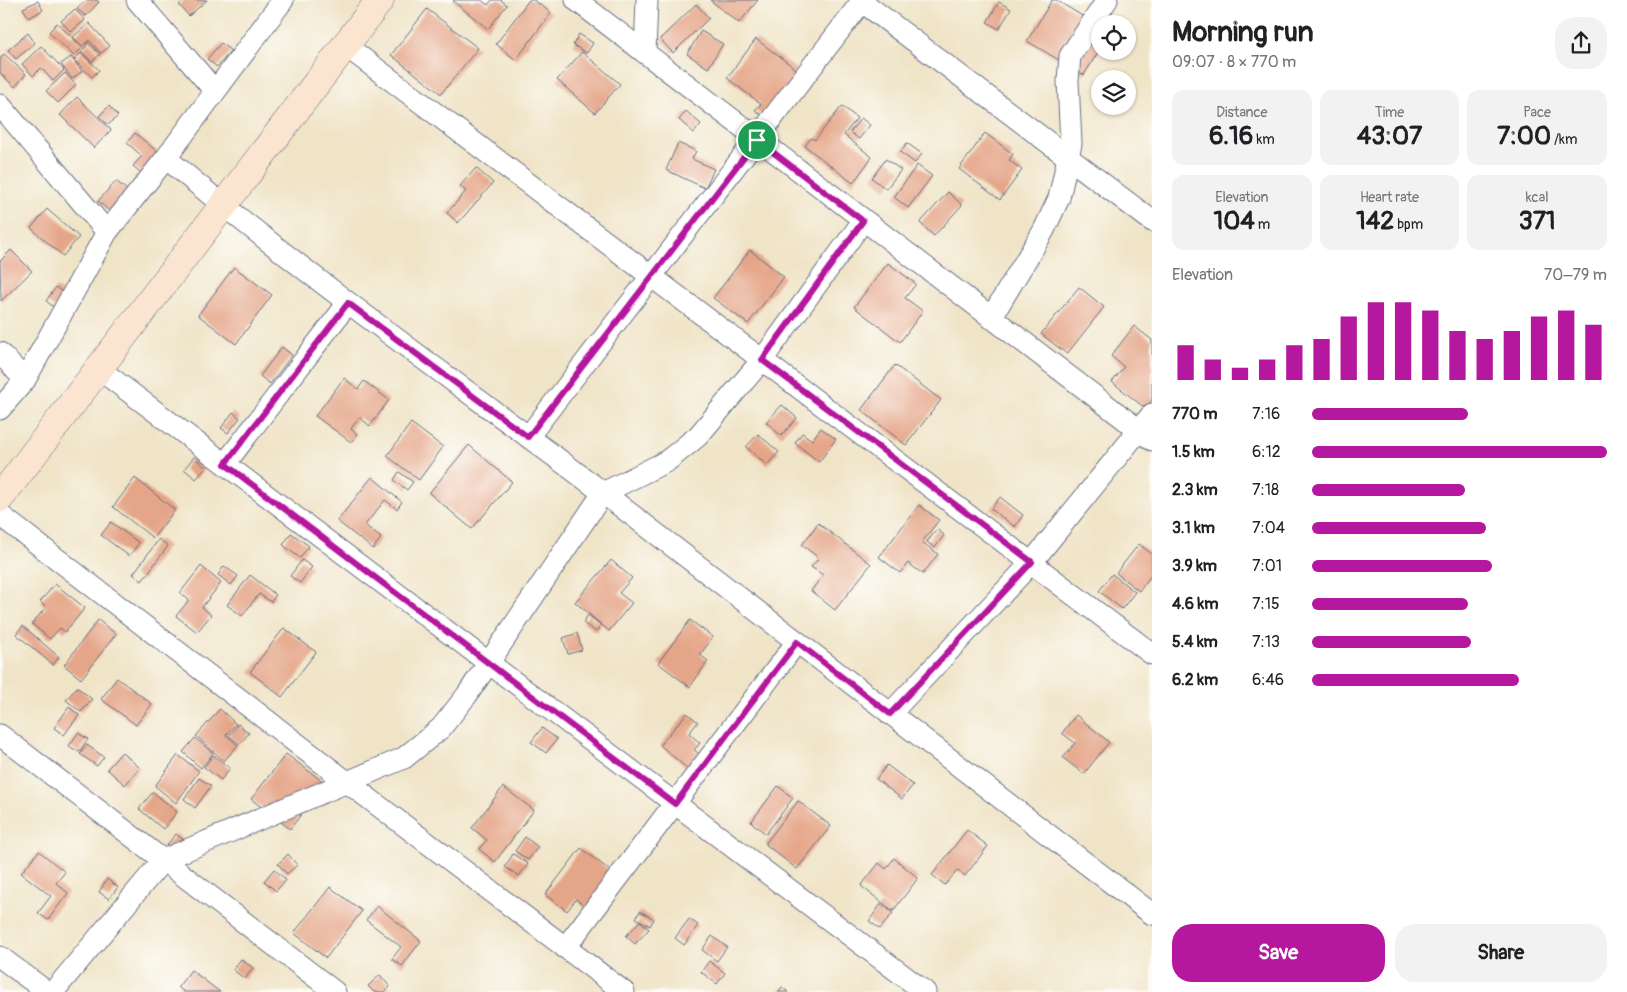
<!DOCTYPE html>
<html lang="en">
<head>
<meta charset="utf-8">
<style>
	:root { --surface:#fff; --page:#f2f2f2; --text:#202124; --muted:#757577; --accent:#b5179e }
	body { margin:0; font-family:Pangolin,sans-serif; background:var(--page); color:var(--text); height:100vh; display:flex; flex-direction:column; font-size:19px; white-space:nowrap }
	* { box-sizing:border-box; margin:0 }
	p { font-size:16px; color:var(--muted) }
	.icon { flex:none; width:28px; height:28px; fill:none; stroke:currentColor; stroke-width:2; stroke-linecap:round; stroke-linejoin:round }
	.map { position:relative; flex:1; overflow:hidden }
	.drawer { display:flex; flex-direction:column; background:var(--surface); width:475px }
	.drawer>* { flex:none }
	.tools { position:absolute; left:1091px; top:15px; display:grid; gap:10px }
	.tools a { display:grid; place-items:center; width:45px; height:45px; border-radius:50%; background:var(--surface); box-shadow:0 1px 4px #0004; font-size:25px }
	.pin { position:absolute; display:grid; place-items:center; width:42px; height:42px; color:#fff; margin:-21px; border:2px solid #fff; border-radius:50%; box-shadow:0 1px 5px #0007 }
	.round { display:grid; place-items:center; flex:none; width:52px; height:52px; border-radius:20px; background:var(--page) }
	.overview { display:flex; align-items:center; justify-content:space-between; height:85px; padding:0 20px }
	h1 { font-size:28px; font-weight:800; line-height:38px }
	.figures { display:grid; grid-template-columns:repeat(3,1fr); gap:8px; height:85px; padding:5px 20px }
	.figures div { display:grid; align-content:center; border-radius:12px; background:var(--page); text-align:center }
	.figures b { font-size:25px; font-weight:800 }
	.figures small { font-size:14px; font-weight:400 }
	.figures p { font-size:14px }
	.chart { height:140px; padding:10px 20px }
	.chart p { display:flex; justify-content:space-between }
	.chart svg { width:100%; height:90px; margin-top:5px; stroke:var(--accent); stroke-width:6 }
	.action { display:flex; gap:10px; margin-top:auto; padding:10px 20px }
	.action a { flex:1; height:58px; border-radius:20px; background:var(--accent); color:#fff; font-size:20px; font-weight:800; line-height:58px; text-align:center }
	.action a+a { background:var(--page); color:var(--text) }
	ul { padding:0 20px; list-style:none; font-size:16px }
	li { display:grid; grid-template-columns:80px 60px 1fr; align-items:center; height:38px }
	li i { height:12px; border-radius:6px; background:var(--accent) }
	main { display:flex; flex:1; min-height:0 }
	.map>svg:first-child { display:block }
	.building { fill:#e5a588 }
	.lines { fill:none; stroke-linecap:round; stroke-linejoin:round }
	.street-casing { stroke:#666e83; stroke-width:23 }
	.secondary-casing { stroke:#666e83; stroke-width:29 }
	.street { stroke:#fff; stroke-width:21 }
	.secondary { stroke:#fce5d0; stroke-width:28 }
	.route-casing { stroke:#fff; stroke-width:10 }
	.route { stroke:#b5179e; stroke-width:6 }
</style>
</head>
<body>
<main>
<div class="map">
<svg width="1152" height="992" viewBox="0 0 1152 992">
	<rect width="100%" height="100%" fill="#fdfcf7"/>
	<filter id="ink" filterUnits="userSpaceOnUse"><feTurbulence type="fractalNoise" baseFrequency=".02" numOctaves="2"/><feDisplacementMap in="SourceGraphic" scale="10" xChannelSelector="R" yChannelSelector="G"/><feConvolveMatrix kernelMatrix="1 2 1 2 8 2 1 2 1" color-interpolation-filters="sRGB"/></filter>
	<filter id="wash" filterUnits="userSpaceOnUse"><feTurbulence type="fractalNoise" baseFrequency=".0096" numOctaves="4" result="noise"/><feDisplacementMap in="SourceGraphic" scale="20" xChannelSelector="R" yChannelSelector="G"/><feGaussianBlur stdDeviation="1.12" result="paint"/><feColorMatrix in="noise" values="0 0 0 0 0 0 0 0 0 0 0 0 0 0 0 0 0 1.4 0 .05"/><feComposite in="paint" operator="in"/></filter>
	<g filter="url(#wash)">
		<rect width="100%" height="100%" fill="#f0e4c7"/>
		<g id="blocks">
			<path class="building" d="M 85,0 L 96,0 L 99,2 L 86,16 L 77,9 Z
				M 184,0 L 207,0 L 189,16 L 179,5 Z
				M 454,0 L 481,0 L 488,5 L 492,0 L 501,0 L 507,5 L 488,29 L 453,1 Z
				M 529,0 L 534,0 L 551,13 L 516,60 L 496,44 Z
				M 710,0 L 758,0 L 739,23 Z
				M 1052,0 L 1056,0 L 1084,17 L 1094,0 L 1101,0 L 1100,49 L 1084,75 L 1027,41 Z
				M 38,1 L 43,10 L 29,18 L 23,8 Z
				M 999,2 L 1011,9 L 999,29 L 987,22 Z
				M 696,4 L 709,18 L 673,53 L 660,39 Z
				M 75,9 L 85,20 L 71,32 L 61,21 Z
				M 427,9 L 478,48 L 441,94 L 391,55 Z
				M 57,23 L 84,49 L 88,42 L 100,54 L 92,62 L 80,50 L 74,56 L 49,32 Z
				M 89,23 L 110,46 L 101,53 L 89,40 L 82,46 L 73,37 Z
				M 701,31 L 723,44 L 708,68 L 687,54 Z
				M 28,33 L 35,43 L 16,59 L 8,50 Z
				M 579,34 L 593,43 L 587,53 L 573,45 Z
				M 756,39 L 804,75 L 769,121 L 755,110 L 761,104 L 727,78 Z
				M 221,43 L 231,51 L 217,67 L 207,59 Z
				M 41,46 L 64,70 L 53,81 L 41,68 L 33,76 L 22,64 Z
				M 582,52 L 620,84 L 595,113 L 557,80 Z
				M 81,53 L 99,70 L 92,77 L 74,60 Z
				M 4,54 L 26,74 L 15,87 L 0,73 L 0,59 Z
				M 71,57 L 82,71 L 72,79 L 61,64 Z
				M 65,73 L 76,85 L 58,103 L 46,91 Z
				M 77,97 L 111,130 L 94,148 L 60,115 Z
				M 109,106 L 118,116 L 108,125 L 99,116 Z
				M 842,106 L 857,118 L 844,135 L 872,157 L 853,183 L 805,146 L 811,138 L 815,140 Z
				M 686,111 L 701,124 L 694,133 L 679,120 Z
				M 861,118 L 870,125 L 859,139 L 850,132 Z
				M 135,133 L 165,158 L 148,179 L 133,166 L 142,156 L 127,143 Z
				M 985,133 L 1013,154 L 1009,160 L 1022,170 L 1000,200 L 959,169 Z
				M 678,143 L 696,151 L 692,159 L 714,169 L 705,188 L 666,170 Z
				M 907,143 L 922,154 L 915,163 L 900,152 Z
				M 886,159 L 901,170 L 886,189 L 872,178 Z
				M 917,165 L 932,176 L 908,208 L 894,197 Z
				M 476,168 L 493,183 L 458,223 L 447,213 L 466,191 L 460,186 Z
				M 116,181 L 137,198 L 118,219 L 98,201 Z
				M 948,192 L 962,205 L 934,236 L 920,223 Z
				M 47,209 L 79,237 L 63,256 L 31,228 Z
				M 11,250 L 32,271 L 1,301 L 0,261 Z
				M 750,250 L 784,277 L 748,324 L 713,298 Z
				M 888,263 L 916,284 L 905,298 L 923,311 L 900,342 L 854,307 Z
				M 234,267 L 272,295 L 236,344 L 198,315 Z
				M 56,287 L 65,294 L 55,308 L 46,301 Z
				M 1079,287 L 1104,307 L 1067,354 L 1041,334 Z
				M 1134,326 L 1152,340 L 1152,400 L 1145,408 L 1112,382 L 1124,367 L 1111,356 Z
				M 282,347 L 292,355 L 270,384 L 260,376 Z
				M 895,365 L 941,400 L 906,445 L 861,410 Z
				M 344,378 L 358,389 L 364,381 L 389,400 L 370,426 L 359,417 L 351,429 L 357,434 L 351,442 L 315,416 Z
				M 782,405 L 797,418 L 781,436 L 766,422 Z
				M 233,412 L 240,418 L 228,433 L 221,428 Z
				M 411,423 L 443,447 L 419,480 L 387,456 Z
				M 821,428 L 836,439 L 819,462 L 795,443 L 802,433 L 812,440 Z
				M 758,434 L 779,452 L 767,465 L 746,447 Z
				M 469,445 L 512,482 L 472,529 L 429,493 Z
				M 194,457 L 206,468 L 196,479 L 184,469 Z
				M 399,472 L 413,482 L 407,490 L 394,480 Z
				M 372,477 L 402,502 L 397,509 L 385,500 L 365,525 L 381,538 L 373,549 L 337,521 Z
				M 135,478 L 175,510 L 153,538 L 113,507 Z
				M 1000,497 L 1023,515 L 1015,527 L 991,509 Z
				M 919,505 L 939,520 L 922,542 L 938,554 L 923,574 L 908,563 L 900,573 L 879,557 Z
				M 111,522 L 139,543 L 129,556 L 101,535 Z
				M 818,523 L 871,564 L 835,610 L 811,591 L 823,575 L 811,567 L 819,558 L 802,545 Z
				M 937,529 L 944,535 L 935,548 L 927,542 Z
				M 291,533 L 309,546 L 300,558 L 283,545 Z
				M 159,539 L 168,546 L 142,581 L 133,574 Z
				M 1139,544 L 1152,554 L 1152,574 L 1139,591 L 1116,573 Z
				M 302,560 L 312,567 L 300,583 L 290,576 Z
				M 611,560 L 632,578 L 619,593 L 632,603 L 609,631 L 575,602 Z
				M 201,566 L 221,583 L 202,607 L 211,615 L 197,632 L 176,616 L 189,600 L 180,593 Z
				M 224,566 L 238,576 L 231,585 L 218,575 Z
				M 1112,574 L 1135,592 L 1122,609 L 1099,591 Z
				M 250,575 L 276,595 L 271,602 L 259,594 L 242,616 L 227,605 Z
				M 55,584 L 85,608 L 65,632 L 60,628 L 50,639 L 32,624 L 46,607 L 40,602 Z
				M 588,615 L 601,625 L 596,632 L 583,623 Z
				M 98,620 L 116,634 L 81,679 L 64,665 Z
				M 690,620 L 713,637 L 700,655 L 708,661 L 690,687 L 658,663 Z
				M 23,626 L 59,657 L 53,665 L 16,634 Z
				M 284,628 L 316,652 L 282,697 L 250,672 Z
				M 577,633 L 582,650 L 568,654 L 563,638 Z
				M 117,678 L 152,704 L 136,725 L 101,699 Z
				M 77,687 L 92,699 L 81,712 L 66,700 Z
				M 69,707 L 79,715 L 64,735 L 54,728 Z
				M 220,709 L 236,724 L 226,735 L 238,745 L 224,761 L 196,736 Z
				M 687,713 L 698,722 L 689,733 L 700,743 L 694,750 L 702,756 L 690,771 L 660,745 Z
				M 1076,715 L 1109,742 L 1084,774 L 1063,758 L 1075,743 L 1062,733 Z
				M 238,724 L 249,733 L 240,744 L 229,736 Z
				M 542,728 L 557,739 L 546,753 L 531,742 Z
				M 78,733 L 88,739 L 79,752 L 69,746 Z
				M 195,738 L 213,753 L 201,768 L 183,752 Z
				M 87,745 L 104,757 L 97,766 L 80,754 Z
				M 122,752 L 140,768 L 125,785 L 107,769 Z
				M 286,754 L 325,783 L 290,829 L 251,799 Z
				M 178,755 L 199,771 L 176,803 L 155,786 Z
				M 213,755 L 230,768 L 221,780 L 204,767 Z
				M 887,765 L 913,785 L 902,799 L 876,779 Z
				M 199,778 L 211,786 L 195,808 L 184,799 Z
				M 778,786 L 793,798 L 766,834 L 751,822 Z
				M 503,787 L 534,810 L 495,862 L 479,849 L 487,840 L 472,828 Z
				M 153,792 L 177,812 L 163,829 L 139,809 Z
				M 798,801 L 831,826 L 797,869 L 765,844 Z
				M 967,830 L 988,846 L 965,876 L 958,870 L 945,885 L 932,875 Z
				M 176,834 L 185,841 L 175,853 L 166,846 Z
				M 525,837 L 538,847 L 528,860 L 515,851 Z
				M 581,848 L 617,876 L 590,911 L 576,899 L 567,911 L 545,895 Z
				M 39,851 L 65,872 L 56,883 L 68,893 L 48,920 L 38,913 L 51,896 L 21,873 Z
				M 288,854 L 297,865 L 287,874 L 278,864 Z
				M 513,854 L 528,864 L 519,876 L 505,867 Z
				M 894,858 L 918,878 L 893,911 L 861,886 L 879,863 L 886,869 Z
				M 274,869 L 286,880 L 276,891 L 264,881 Z
				M 107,879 L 118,887 L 109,899 L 99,892 Z
				M 330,887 L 362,911 L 326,958 L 294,933 Z
				M 881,904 L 893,913 L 880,929 L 869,921 Z
				M 377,906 L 421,941 L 402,966 L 392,959 L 401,947 L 366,920 Z
				M 640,911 L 654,919 L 650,926 L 636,918 Z
				M 689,919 L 698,925 L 684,945 L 675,938 Z
				M 640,921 L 649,929 L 635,944 L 626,936 Z
				M 712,936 L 727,947 L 717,961 L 702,950 Z
				M 241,959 L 253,968 L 245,979 L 233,970 Z
				M 709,961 L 725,973 L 717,984 L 701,972 Z
				M 191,970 L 220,992 L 184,992 L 178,987 Z
				M 380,975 L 390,987 L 384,992 L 374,992 L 368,986 Z
				M 782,987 L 788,992 L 778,992 Z"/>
		</g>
	</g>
	<g filter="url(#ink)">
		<use href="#blocks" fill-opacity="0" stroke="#666e83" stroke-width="1"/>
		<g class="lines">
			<g class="street-casing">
				<path id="street" d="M 137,0 L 214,90
					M 576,0 L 1152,440
					M 860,0 L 1152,221
					M 346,46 L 1152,654
					M 645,53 L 647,0
					M 0,105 L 107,232
					M 166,158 C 306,276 456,382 602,492 C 786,631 968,774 1152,914
					M 991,318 L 1044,230 L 1059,198 L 1071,144 L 1068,81 L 1070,56 L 1107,0
					M 0,353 L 25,380
					M 99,369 L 925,992
					M 0,409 L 25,380 L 107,232 L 166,158 L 283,0
					M 528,437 L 863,0
					M 225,464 L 348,303
					M 0,515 L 347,782 L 624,992
					M 890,714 L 1032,562 L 1152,414
					M 0,735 L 335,992
					M 565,948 L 797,642
					M 0,957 L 47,992
					M 53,992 L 163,860 L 404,758 L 441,728 L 467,695 L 603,493 L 667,461 L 698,436 L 762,360 L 863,221"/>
			</g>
			<g class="secondary-casing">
				<path id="secondary" d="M 0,498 L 380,0"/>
			</g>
			<use href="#street" class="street"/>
			<use href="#secondary" class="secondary"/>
		</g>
	</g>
	<g class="lines" filter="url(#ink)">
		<g class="route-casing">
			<path id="route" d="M 757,140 L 863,221 L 762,360 L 1032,562 L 890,714 L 797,642 L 675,804 L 225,464 L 348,303 L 528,437 Z"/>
		</g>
		<use href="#route" class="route"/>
	</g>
</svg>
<div class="tools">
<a><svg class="icon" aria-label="locate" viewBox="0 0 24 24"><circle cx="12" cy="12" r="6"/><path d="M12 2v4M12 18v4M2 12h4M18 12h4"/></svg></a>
<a><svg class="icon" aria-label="layers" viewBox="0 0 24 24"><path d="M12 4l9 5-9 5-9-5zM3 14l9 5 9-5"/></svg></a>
</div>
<div class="pin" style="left:757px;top:140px;background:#1e9e55"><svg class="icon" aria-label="arrive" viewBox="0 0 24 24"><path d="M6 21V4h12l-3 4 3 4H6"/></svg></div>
</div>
<section class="drawer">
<div class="overview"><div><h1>Morning run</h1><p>09:07 · 8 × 770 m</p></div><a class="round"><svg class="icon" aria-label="share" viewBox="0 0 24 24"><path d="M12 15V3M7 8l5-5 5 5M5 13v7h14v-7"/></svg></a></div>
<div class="figures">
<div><p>Distance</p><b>6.16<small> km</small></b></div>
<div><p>Time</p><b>43:07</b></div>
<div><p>Pace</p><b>7:00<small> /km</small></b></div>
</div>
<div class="figures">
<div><p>Elevation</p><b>104<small> m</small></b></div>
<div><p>Heart rate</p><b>142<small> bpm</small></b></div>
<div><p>kcal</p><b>371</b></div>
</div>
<div class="chart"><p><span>Elevation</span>70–79 m</p>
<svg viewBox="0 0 160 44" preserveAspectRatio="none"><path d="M5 44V27M15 44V34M25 44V38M35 44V34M45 44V27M55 44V24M65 44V13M75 44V6M85 44V6M95 44V10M105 44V20M115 44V24M125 44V20M135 44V13M145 44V10M155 44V17"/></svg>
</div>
<ul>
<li><b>770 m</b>7:16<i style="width:53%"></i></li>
<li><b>1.5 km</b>6:12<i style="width:100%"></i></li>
<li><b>2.3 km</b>7:18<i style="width:52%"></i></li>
<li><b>3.1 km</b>7:04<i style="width:59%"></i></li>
<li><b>3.9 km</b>7:01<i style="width:61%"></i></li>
<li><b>4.6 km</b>7:15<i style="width:53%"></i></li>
<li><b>5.4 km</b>7:13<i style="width:54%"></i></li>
<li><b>6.2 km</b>6:46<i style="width:70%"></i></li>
</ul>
<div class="action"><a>Save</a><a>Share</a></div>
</section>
</main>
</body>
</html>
